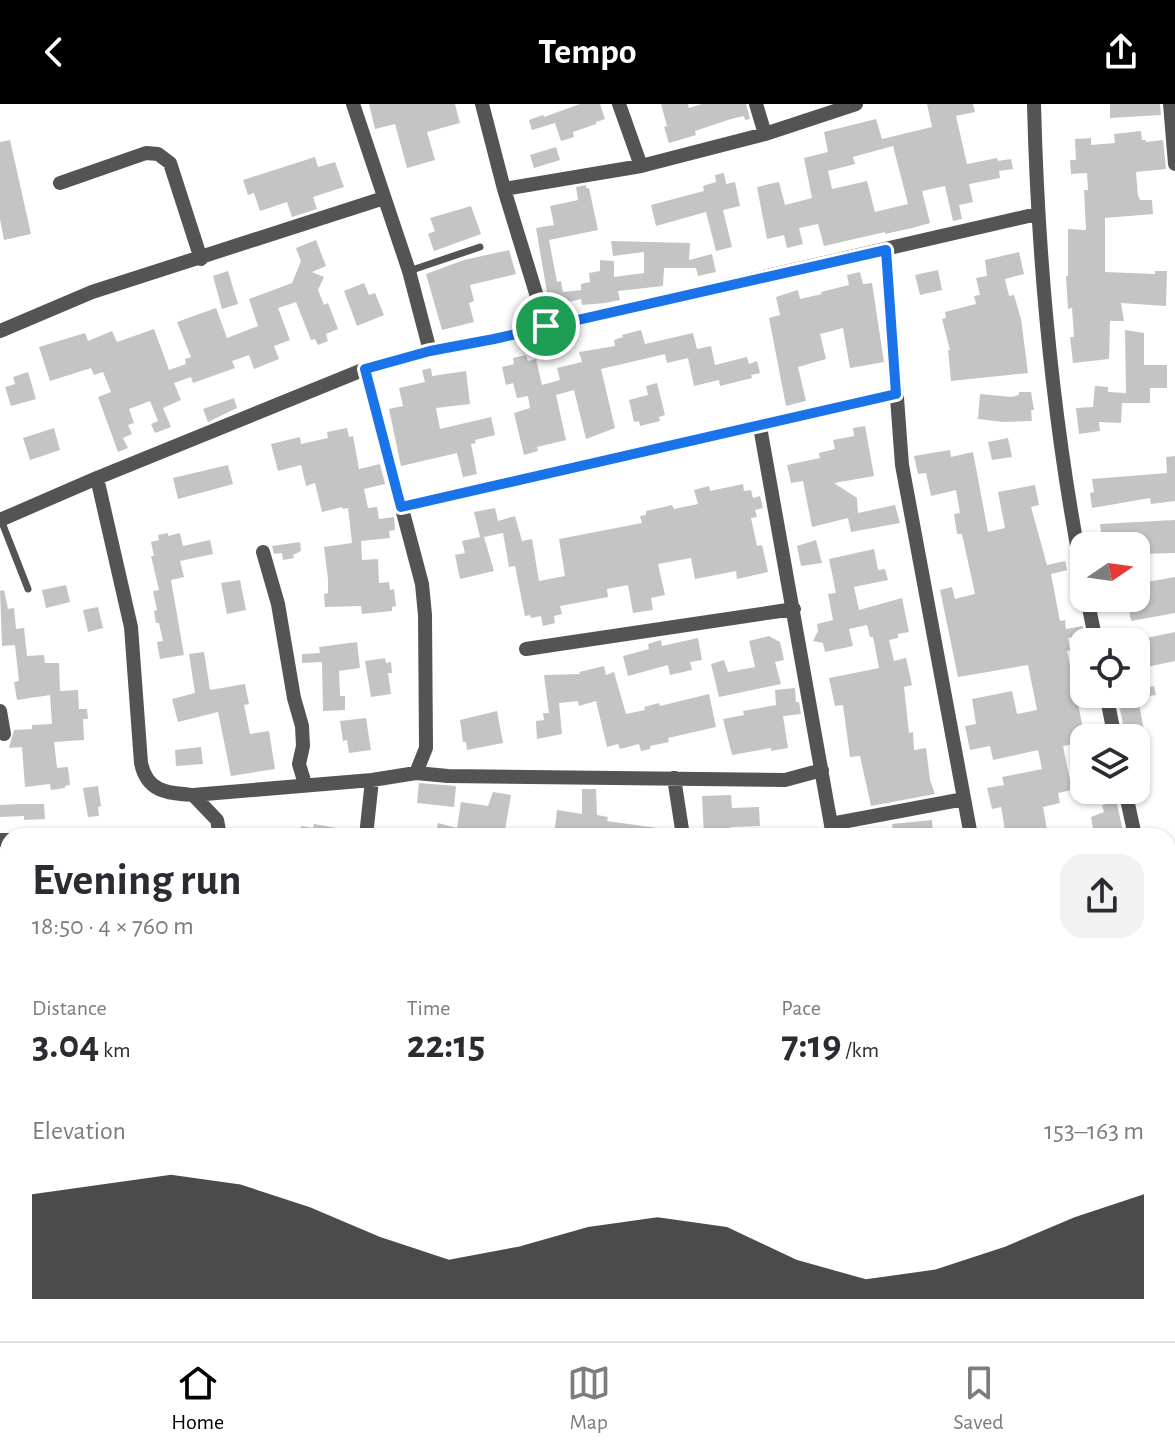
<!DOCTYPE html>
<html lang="en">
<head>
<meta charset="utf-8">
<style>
	:root { --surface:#fff; --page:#f2f2f3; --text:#2b2b33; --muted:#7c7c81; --line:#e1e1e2; --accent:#000 }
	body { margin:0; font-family:"Alegreya Sans",sans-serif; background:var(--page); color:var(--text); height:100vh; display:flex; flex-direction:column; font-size:30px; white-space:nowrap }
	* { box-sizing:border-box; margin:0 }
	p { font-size:26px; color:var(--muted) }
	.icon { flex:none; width:44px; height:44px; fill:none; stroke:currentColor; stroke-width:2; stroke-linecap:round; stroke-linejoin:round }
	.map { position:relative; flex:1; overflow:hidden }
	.side { position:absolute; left:0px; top:724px; width:1176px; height:514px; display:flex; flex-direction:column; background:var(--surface); border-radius:24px 24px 0 0; box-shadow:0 2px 6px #0004 }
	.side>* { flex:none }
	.needle { width:52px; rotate:77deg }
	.buttons { position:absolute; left:1070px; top:428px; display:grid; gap:16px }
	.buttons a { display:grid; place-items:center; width:80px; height:80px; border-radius:16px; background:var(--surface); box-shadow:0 2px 6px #0004; font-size:40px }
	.pin { position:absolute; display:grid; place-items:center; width:68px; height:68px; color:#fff; margin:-34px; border:4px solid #fff; border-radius:50%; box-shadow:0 2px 8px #0007 }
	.round { display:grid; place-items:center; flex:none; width:84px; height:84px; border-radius:24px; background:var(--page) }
	.head { display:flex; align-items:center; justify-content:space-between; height:136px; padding:0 32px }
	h1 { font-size:44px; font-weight:700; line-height:60px }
	.figures { display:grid; grid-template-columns:repeat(3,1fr); gap:12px; height:136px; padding:8px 32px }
	.figures div { display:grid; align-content:center }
	.figures b { font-size:40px; font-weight:700 }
	.figures small { font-size:22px; font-weight:400 }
	.figures p { font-size:22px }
	.chart { height:224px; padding:16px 32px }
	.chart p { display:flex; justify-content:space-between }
	.chart svg { width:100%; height:144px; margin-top:8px; fill:var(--accent); opacity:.7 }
	header { display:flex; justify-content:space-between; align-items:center; height:104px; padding:0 32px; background:var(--accent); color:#fff; font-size:36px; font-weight:700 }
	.tabs { display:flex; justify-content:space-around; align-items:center; height:112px; border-top:2px solid var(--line); background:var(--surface); font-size:22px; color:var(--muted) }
	.tabs a { display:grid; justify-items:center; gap:4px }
	.tabs .on { color:var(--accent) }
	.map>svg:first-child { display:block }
	.building { fill:#c4c4c4; fill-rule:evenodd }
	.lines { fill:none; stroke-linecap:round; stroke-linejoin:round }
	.lane { stroke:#545454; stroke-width:7 }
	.street { stroke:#545454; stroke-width:14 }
	.route-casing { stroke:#fff; stroke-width:16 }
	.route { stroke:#1a73e8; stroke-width:10 }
</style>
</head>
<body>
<header><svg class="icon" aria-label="back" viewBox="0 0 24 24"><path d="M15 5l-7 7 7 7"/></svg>Tempo<svg class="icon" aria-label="share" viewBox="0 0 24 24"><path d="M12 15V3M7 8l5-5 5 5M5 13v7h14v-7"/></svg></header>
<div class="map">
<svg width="1175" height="1237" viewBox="0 0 1175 1237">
	<rect width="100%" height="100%" fill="#fff"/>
	<path class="building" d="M 369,0 L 455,0 L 460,19 L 427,28 L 435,56 L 407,64 L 395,20 L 375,25 Z
		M 580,0 L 600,0 L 605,15 L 596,18 L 596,20 L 573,28 L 574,33 L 561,37 L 555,19 L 532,26 L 529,16 L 543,11 L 544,13 Z
		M 661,0 L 688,0 L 689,4 L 702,0 L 746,0 L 750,15 L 745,16 L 744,12 L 731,15 L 695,27 L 696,31 L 669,39 L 664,23 L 667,22 Z
		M 927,0 L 973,0 L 975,8 L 956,12 L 967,60 L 997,54 L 998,57 L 1011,55 L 1013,65 L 999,67 L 1000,74 L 969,80 L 973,98 L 959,101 L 962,115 L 953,117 L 945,82 L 922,87 L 930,119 L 912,124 L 885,130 L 885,128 L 824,142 L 818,120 L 799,124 L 803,140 L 787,144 L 784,131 L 767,135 L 757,83 L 779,78 L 785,101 L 812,94 L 804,54 L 828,48 L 824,28 L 876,15 L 882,35 L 932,23 ZM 893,42 L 908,100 L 875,108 L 867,77 L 832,85 L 828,67 L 855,60 L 853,53 Z
		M 1110,0 L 1160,0 L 1161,11 L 1110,14 Z
		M 1141,27 L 1142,36 L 1146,36 L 1146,38 L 1163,36 L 1166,65 L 1136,68 L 1138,92 L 1140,96 L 1152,96 L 1153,110 L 1105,114 L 1105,168 L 1155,170 L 1155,167 L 1167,167 L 1166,202 L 1121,199 L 1124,217 L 1110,217 L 1109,255 L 1073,259 L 1070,233 L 1074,233 L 1072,204 L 1068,205 L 1066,172 L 1068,172 L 1068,125 L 1086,126 L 1084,86 L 1088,86 L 1087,69 L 1071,70 L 1070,56 L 1076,56 L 1075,35 L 1091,34 L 1091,41 L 1115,39 L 1114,30 Z
		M 10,36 L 31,130 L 4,136 L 0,115 L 0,38 Z
		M 556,43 L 560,56 L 534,64 L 530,51 Z
		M 315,53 L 318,63 L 335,58 L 344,83 L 313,93 L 317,105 L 292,113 L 287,98 L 260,107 L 254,89 L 248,91 L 243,76 Z
		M 724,69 L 726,80 L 735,78 L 740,102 L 723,106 L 732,143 L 716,147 L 706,108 L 656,122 L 651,101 L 704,87 L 703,82 L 716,78 L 715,71 Z
		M 586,81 L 586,84 L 589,84 L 598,126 L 549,136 L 557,178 L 561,177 L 563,188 L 581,186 L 581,180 L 590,178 L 589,169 L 600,167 L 600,156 L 614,157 L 614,173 L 644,169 L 644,148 L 613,152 L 611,137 L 690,139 L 689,156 L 712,150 L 716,168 L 698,172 L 696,164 L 664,164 L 663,182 L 618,187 L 620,196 L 605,199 L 582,201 L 581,195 L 560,200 L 558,193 L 548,194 L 536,124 L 554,121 L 550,102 L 578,96 L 576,83 Z
		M 471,102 L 481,130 L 434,147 L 428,130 L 435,127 L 430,114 Z
		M 316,136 L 326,162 L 312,168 L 324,173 L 318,186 L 324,201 L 328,199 L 338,225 L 326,230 L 328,237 L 318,241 L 315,235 L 311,236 L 296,198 L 278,204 L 290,236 L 274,242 L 279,255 L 254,265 L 249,251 L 232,257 L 235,264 L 193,279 L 191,273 L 174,279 L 181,296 L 163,304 L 171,323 L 155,329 L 151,320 L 158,317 L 150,297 L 129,305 L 134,319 L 128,321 L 132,330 L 123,334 L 128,344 L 118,348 L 98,293 L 111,288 L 103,268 L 94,271 L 91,264 L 50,277 L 39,243 L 85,229 L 88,237 L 112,227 L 117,238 L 154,225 L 169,266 L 186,260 L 185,255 L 191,253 L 177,218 L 216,204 L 227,234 L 258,222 L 249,195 L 292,179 L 301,157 L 296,144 Z
		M 509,146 L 516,170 L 470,181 L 474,197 L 469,199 L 474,218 L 442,226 L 426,170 L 464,156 Z
		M 1019,148 L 1024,170 L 1005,175 L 1009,192 L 1014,191 L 1021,215 L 1028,269 L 951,277 L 948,246 L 950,246 L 942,215 L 946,214 L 945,208 L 976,200 L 974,192 L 980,191 L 976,174 L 987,172 L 985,156 Z
		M 938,166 L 942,186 L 920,191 L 915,171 Z
		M 228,167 L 238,200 L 222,205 L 213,172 Z
		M 860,168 L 863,180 L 872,179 L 884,258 L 850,264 L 843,224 L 820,230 L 826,255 L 798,263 L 806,297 L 786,302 L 769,214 L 780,211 L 776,193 L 798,186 L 800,195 L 822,190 L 821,188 L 849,181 L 847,171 Z
		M 364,179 L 369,191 L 375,189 L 384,211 L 357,222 L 344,187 Z
		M 641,226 L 645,240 L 693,229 L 697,245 L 711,242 L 715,261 L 747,253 L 749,260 L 757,257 L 760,269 L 751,271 L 752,274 L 720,282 L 719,276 L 694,282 L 688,254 L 667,259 L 665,250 L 601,265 L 615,324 L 586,335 L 574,286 L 556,291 L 566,336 L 537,343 L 538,347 L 524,351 L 514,309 L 530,304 L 528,292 L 517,294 L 513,279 L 506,281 L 502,263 L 514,260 L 513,254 L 526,251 L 528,257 L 536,255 L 542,281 L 560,276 L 557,264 L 582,258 L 579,248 L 615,242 L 614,236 L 623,233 L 622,231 Z
		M 1125,226 L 1144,229 L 1144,261 L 1167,261 L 1167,284 L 1150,284 L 1150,299 L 1122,299 L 1121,319 L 1099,318 L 1100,327 L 1079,330 L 1076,304 L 1093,303 L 1095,282 L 1108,283 L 1108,288 L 1126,289 Z
		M 431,264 L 432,272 L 466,267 L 470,300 L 436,304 L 440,325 L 491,313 L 495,331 L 475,336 L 476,339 L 471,340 L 477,370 L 463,373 L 457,349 L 401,362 L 389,305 L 403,302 L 399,284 L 425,278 L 422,266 Z
		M 28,268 L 36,295 L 11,302 L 5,283 L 15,280 L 13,273 Z
		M 657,279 L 665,311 L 659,313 L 660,317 L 640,322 L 639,317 L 634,318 L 629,296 L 648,291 L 646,282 Z
		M 1019,288 L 1031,288 L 1034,306 L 1031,306 L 1032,317 L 1003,318 L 978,315 L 980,290 L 1012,293 L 1019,291 Z
		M 234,294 L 237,304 L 208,318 L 203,305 Z
		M 865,322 L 874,372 L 834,379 L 857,394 L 858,409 L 895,401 L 900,419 L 851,428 L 848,414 L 812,423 L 803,377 L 791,379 L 787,361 L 820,354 L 819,349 L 835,345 L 833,336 L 854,332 L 853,324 Z
		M 54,324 L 60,346 L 30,356 L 23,334 Z
		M 347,324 L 349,333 L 353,332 L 359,365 L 380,360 L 385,380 L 364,385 L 368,404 L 377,403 L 379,415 L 394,413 L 395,426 L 389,427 L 390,434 L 361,437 L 362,456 L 378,455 L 379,479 L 389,478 L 390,486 L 394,485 L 396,502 L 392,503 L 392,507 L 362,510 L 361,502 L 325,503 L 324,490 L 328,489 L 328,475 L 324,443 L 352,439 L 348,404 L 343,405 L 342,403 L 322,408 L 315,379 L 306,382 L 301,361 L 278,367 L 271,340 L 300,333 L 301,340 L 328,334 L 327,328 Z
		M 1008,334 L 1012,353 L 992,356 L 988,338 Z
		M 950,346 L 951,353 L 973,348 L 988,428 L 1005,424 L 998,388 L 1035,381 L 1039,401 L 1031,403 L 1047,461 L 1065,457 L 1067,466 L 1051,470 L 1060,517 L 1065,516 L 1066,525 L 1083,522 L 1084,531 L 1068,534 L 1070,546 L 1067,547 L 1085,634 L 1084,638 L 1063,642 L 1072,686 L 1058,689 L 1060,699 L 1043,703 L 1048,732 L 1006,732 L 1001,703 L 992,705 L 987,684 L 1004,681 L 1002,673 L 1042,665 L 1038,646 L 993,656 L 990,642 L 970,646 L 965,622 L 976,620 L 972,595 L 1012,587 L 1017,610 L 1037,606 L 1028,561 L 958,573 L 940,486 L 952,483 L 955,495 L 975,490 L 962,430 L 957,430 L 954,410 L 960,409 L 956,386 L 931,392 L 926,369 L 918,370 L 914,352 Z
		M 1175,352 L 1175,397 L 1151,400 L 1150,394 L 1092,404 L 1090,389 L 1094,388 L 1092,375 L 1167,369 L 1166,353 Z
		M 228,361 L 233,380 L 178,395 L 173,374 Z
		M 743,380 L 744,387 L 751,386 L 753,394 L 760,392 L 763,404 L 755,406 L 757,413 L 751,414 L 757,442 L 762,441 L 768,468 L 737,475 L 736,467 L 695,475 L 691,454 L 658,460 L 665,491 L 651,494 L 653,506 L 633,509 L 628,481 L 607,485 L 608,493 L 560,502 L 562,510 L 554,512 L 555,519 L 543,522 L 541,512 L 531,514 L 530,511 L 525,512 L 515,462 L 509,463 L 503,429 L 484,433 L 494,467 L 460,475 L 455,451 L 465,449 L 462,437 L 480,433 L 474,408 L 495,404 L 498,417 L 515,412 L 522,437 L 532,435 L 539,477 L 565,472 L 559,435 L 642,419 L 640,412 L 646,411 L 646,407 L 672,401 L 674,405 L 698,400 L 694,386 L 709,382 L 710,387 Z
		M 1175,416 L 1175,449 L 1138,450 L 1138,434 L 1102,438 L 1100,420 Z
		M 168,429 L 168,432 L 180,429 L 183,442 L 210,436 L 213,450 L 180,457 L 184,473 L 171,476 L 184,551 L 160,555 L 157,538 L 163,537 L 159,519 L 156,519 L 154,507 L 157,506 L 153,487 L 159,486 L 151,452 L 154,452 L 151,438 L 159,436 L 158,431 Z
		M 816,436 L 822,459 L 801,462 L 797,442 Z
		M 300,438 L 301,447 L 293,451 L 294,454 L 283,456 L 282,449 L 274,450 L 272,442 Z
		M 874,445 L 878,466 L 885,465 L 888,476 L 854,483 L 859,506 L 902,494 L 909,528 L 898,530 L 898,534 L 889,536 L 894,557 L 906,554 L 912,581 L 904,583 L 909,629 L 913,628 L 914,646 L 926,644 L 930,676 L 935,690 L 871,702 L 860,652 L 850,653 L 843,601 L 835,602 L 829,574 L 879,564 L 873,533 L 870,533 L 867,521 L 849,525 L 853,542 L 825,548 L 823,539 L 813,537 L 818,527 L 817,520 L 833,516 L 828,490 L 836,489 L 829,455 Z
		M 1175,473 L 1175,509 L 1131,517 L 1127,494 L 1136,494 L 1136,480 Z
		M 240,476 L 246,506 L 227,510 L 221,479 Z
		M 66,481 L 70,498 L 46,504 L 42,486 Z
		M 4,486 L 8,505 L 14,504 L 16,525 L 24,524 L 27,552 L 44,551 L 45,559 L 59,559 L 60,587 L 78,586 L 79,605 L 87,605 L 88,615 L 83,615 L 84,636 L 54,638 L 57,664 L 68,663 L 70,681 L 65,682 L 65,684 L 51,686 L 50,680 L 25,683 L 22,643 L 9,644 L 14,626 L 32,625 L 32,621 L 52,620 L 50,591 L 17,596 L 14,578 L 19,577 L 15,541 L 2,542 L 0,487 Z
		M 98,503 L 103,524 L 88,528 L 83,506 Z
		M 1175,528 L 1175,557 L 1147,563 L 1141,535 Z
		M 769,532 L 780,538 L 784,556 L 775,558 L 781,580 L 719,593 L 711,560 L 724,556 L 728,568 L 755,563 L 749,537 Z
		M 698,534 L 702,556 L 690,558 L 692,566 L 670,571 L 668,561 L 628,572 L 623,552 L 649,545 L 648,540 L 661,536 L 662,542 Z
		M 357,538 L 360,564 L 339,567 L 340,592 L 345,592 L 345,606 L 323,607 L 322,558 L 302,559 L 302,550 L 320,549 L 319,543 Z
		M 204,548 L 210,586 L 245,580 L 249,600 L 244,601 L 250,630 L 269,627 L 275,665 L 231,672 L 218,608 L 178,618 L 172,595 L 195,589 L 189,550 Z
		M 385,554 L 386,559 L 391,558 L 392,569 L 388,569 L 391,590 L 371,593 L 365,557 Z
		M 604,562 L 606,571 L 614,568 L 626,610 L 645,606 L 644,603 L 659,599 L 660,602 L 709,590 L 716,623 L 668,634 L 669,638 L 650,642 L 650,645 L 641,647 L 639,640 L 620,645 L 618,640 L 607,643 L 596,597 L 579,602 L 578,597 L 559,599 L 562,630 L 537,635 L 536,617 L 544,616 L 543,609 L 549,609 L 544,571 L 580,570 L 579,568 Z
		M 1154,582 L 1156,591 L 1138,594 L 1144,627 L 1125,631 L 1117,590 L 1136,590 L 1136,586 Z
		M 795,584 L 796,598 L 799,598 L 801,610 L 783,612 L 788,644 L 771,647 L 771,644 L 732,651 L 723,615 L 744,611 L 743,607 L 776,601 L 775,586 Z
		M 497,607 L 503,639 L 467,646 L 466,638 L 463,638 L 460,616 Z
		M 366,614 L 371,646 L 349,649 L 347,636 L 343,637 L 340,617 Z
		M 201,643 L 203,660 L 176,662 L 175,646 Z
		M 419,679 L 456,682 L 454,703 L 417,699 Z
		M 98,682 L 101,702 L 98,703 L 99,712 L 88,713 L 83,684 Z
		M 582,685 L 596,685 L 597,711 L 608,713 L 607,717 L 672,726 L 673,732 L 554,732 L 557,706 L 582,710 Z
		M 1104,686 L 1114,686 L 1124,732 L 1094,730 L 1091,713 L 1104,708 L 1102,701 L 1107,700 Z
		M 493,688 L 511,691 L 504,732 L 450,732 L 436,729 L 438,719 L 457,724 L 461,698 L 488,702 Z
		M 731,691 L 732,704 L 759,703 L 760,722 L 730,723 L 730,732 L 704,732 L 702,692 Z
		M 20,700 L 44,700 L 45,715 L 24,716 L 24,712 L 0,713 L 0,701 Z
		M 932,716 L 933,732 L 894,732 L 892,720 Z
		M 314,720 L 353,727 L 353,732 L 299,732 L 301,722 L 313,724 Z"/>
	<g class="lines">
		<path class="lane" d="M 409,167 L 480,143
			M 1,416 L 28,485"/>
		<path class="street" d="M 353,0 L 409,167 L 430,247
			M 482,0 L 504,85 L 546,222
			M 619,0 L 641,62
			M 756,0 L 765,30
			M 1034,0 C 1038,161 1053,321 1084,479
			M 1170,0 L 1175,60
			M 60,79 L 146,49 L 158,50 L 170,59 L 201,155
			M 504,85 L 641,62 L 765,30 L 856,0
			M 886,146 L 902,361 L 971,732
			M 0,227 L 92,188 L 384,94
			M 365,265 L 422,480 L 425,511 L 426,644 L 416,669
			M 760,323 L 833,732
			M 97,374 L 131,523 L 141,659 C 147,688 167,689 193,691 L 372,676 L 416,669 L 448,672 L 785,676 L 822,666
			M 401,403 L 896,290
			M 0,416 L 97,374 L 365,265 L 430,247 L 494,235 L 1037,110
			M 263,448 L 278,500 L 294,594 L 302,622 L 303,642 L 299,660 L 305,680
			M 1087,494 L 1096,538
			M 526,545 L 794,505
			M 1106,590 L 1115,634
			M 0,607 L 4,630
			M 674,674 L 683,732
			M 1125,686 L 1135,732
			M 193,691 L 217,716 L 220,732
			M 831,720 L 964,695
			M 366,732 L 372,676
			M 0,736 L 8,736
			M 0,890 L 8,892
			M 1168,908 L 1168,966
			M 0,1017 L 8,1018
			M 1168,1128 L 1175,1129
			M 0,1224 L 8,1225
			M 400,1230 L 400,1237
			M 680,1230 L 681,1237
			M 893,1230 L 931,1237
			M 26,1237 L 27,1230
			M 957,1237 L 959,1230
			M 1119,1237 L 1120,1230"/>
	</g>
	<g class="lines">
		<g class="route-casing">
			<path id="route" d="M 886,146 L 896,290 L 401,403 L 365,265 L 430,247 L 494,235 Z"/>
		</g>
		<use href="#route" class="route"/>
	</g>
</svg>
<div class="buttons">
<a><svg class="needle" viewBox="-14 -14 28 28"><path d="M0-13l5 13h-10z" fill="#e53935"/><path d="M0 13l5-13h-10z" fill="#7c7c81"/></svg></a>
<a><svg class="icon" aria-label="locate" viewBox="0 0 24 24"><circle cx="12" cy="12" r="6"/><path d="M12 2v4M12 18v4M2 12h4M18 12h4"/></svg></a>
<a><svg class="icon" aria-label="layers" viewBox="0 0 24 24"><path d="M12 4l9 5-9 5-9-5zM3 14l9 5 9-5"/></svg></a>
</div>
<div class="pin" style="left:546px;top:222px;background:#1e9e55"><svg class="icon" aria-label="arrive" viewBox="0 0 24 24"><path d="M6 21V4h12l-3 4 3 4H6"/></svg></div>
<section class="side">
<div class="head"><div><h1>Evening run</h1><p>18:50 · 4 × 760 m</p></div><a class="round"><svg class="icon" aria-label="share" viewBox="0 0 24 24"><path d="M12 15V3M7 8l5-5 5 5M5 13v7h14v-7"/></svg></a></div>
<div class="figures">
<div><p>Distance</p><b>3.04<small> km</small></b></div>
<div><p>Time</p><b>22:15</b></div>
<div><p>Pace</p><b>7:19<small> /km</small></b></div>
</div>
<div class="chart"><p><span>Elevation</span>153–163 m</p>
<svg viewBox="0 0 160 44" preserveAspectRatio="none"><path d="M0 44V12L10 9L20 6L30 9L40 16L50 25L60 32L70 28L80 22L90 19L100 22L110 32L120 38L130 35L140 28L150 19L160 12V44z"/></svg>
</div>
</section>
</div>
<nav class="tabs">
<a class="on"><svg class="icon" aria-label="home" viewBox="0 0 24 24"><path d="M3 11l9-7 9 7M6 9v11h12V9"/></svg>Home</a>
<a><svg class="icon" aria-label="map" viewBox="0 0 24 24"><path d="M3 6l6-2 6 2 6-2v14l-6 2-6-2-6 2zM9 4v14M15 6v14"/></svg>Map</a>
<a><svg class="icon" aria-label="saved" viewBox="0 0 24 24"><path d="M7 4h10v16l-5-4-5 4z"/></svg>Saved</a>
</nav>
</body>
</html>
